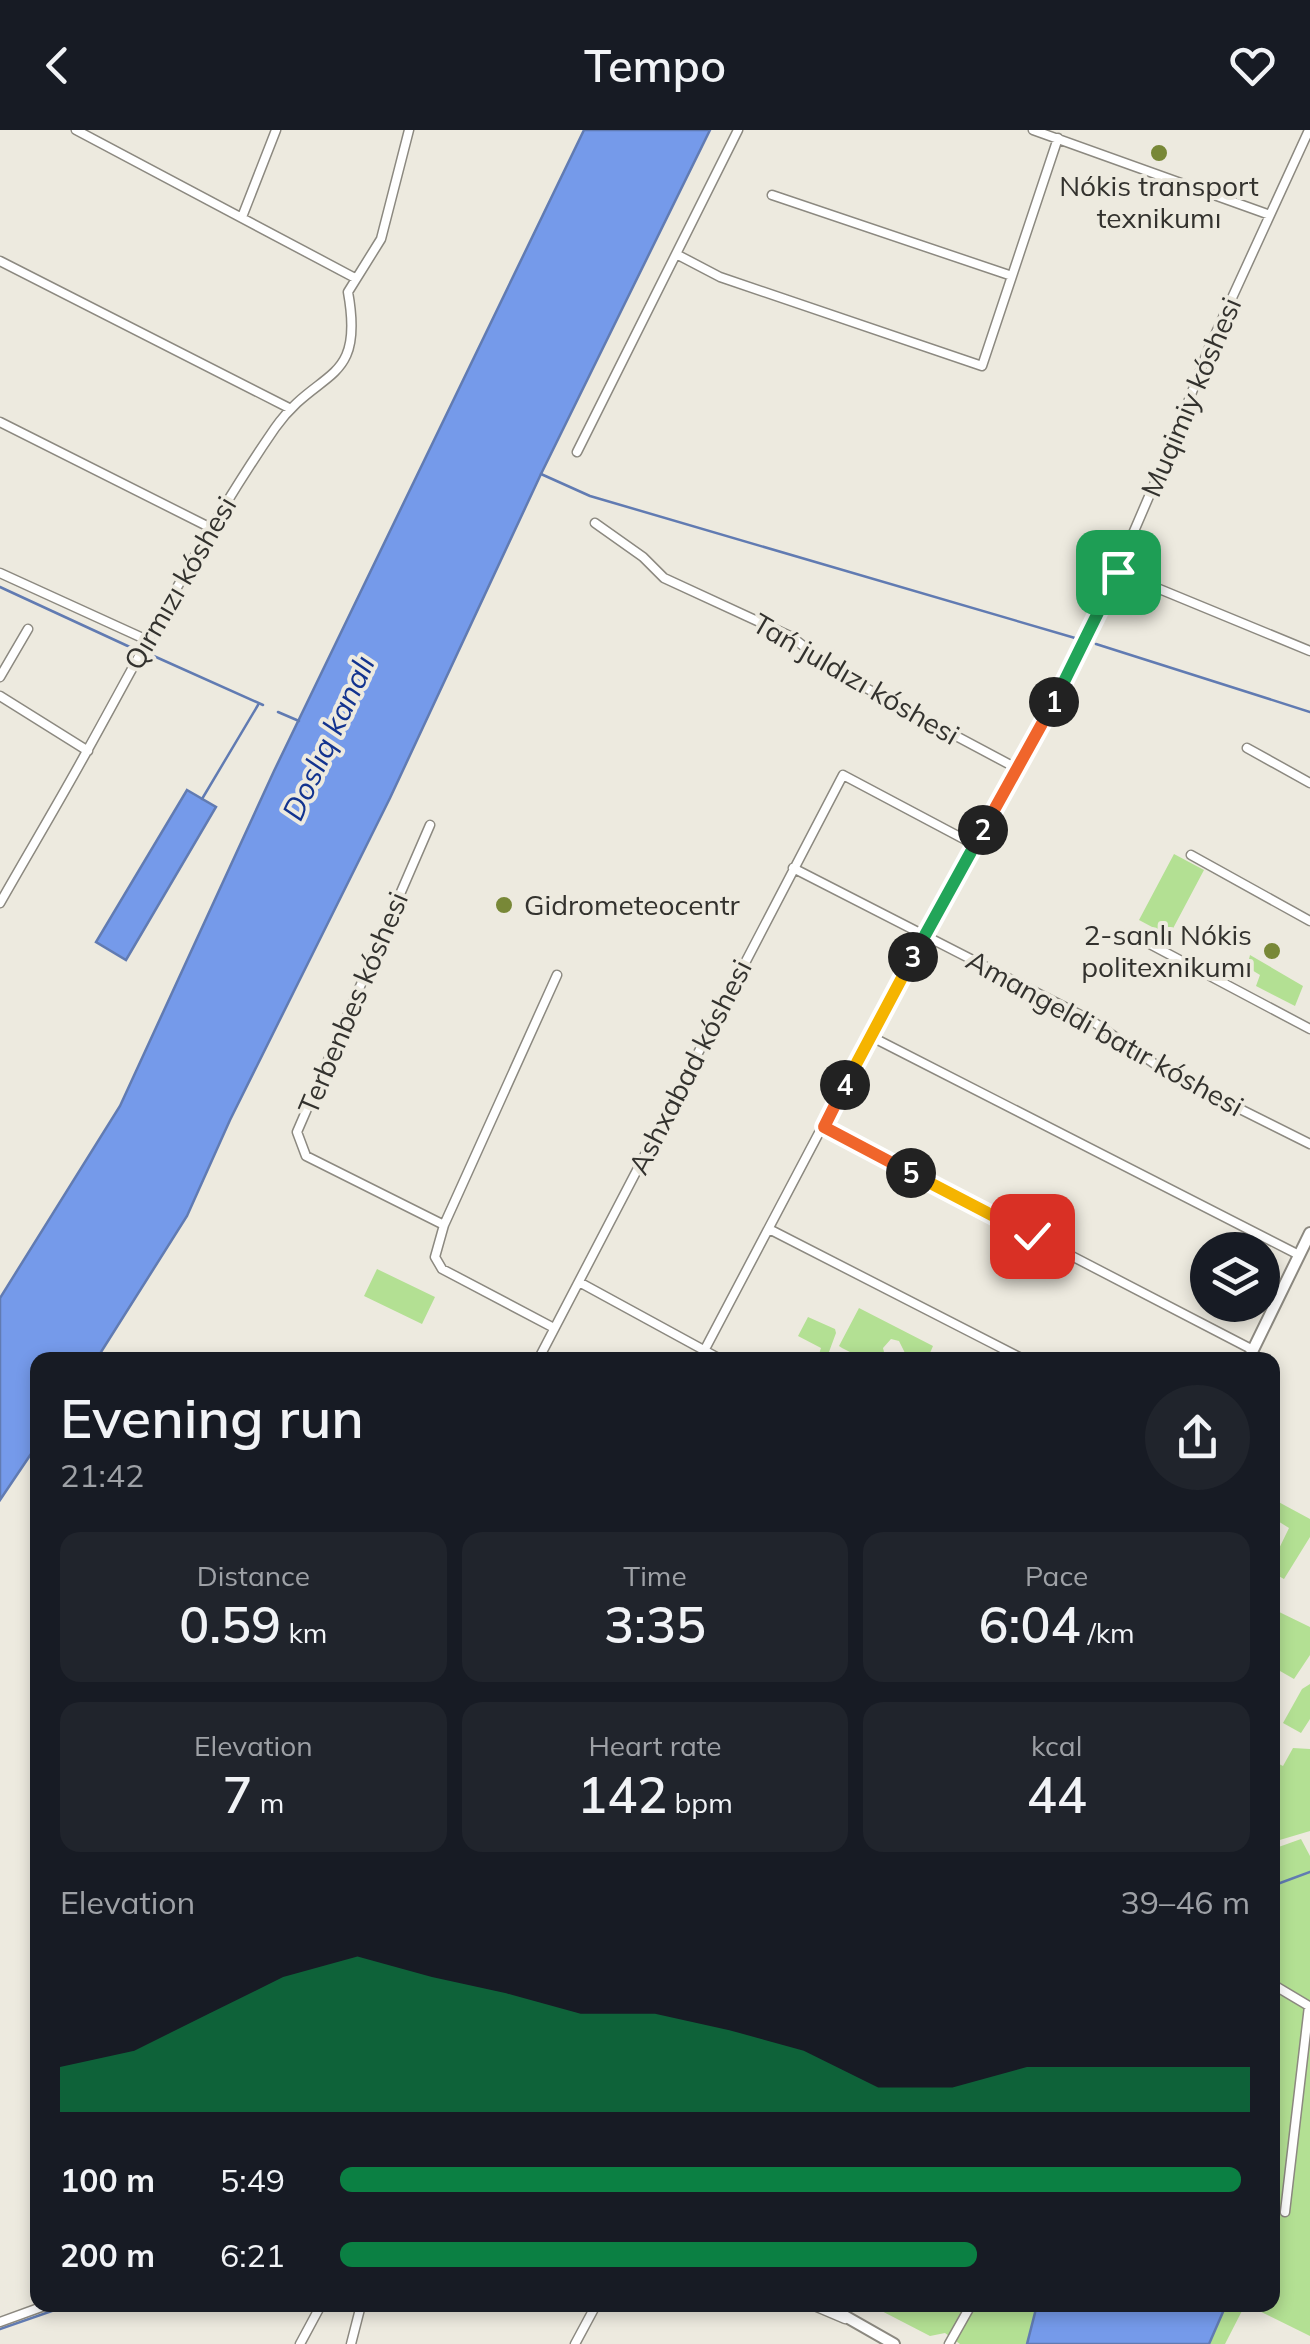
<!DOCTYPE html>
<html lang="en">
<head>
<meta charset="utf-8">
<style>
	:root { --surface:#171b24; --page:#20242c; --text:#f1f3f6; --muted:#9ea1a6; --accent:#0b8043 }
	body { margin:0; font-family:Mulish,sans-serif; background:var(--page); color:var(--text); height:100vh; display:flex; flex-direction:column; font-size:38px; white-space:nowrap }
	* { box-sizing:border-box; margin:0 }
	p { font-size:32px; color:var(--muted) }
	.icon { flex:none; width:55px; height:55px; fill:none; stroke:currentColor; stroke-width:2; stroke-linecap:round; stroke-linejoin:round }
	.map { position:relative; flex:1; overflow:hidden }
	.details { position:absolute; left:30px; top:1222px; width:1250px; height:960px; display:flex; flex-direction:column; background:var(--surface); border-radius:20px; box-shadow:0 5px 15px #0003 }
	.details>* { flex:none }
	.tools { position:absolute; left:1190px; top:1102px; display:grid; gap:20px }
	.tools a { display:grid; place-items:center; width:90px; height:90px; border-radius:50%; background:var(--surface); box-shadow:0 5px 15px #0003; font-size:50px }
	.pin { position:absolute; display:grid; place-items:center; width:85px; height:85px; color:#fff; margin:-42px; border-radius:20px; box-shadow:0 5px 15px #0006 }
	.km { position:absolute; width:50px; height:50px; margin:-25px; border-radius:50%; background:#222; color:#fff; font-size:28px; line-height:50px; text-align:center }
	.round { display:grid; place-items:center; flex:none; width:105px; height:105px; border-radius:52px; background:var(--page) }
	.head { display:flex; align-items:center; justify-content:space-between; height:170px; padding:0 30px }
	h1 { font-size:55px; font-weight:600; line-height:75px }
	.metrics { display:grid; grid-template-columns:repeat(3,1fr); gap:15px; height:170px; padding:10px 30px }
	.metrics div { display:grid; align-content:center; border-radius:20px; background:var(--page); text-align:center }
	.metrics b { font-size:50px; font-weight:600 }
	.metrics small { font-size:28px; font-weight:400 }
	.metrics p { font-size:28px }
	.chart { height:280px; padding:20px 30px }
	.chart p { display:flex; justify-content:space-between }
	.chart svg { width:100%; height:180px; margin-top:10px; fill:var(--accent); opacity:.7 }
	ul { padding:0 30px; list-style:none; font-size:32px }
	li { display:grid; grid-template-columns:160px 120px 1fr; align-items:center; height:75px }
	li i { height:25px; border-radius:12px; background:var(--accent) }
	header { display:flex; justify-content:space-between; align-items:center; height:130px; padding:0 30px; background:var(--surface); font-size:45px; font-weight:600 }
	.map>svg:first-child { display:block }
	.green { fill:#b3e093 }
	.water { fill:#759aea; stroke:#617bb2; stroke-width:2.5 }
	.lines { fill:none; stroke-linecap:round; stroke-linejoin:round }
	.stream { stroke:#617bb2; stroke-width:2.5 }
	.street-casing { stroke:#8c8980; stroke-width:11 }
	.secondary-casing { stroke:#8c8980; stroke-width:14 }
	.street { stroke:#fff; stroke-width:8 }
	.secondary { stroke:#fff; stroke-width:10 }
	.split-1-casing { stroke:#fff; stroke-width:20 }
	.split-2-casing { stroke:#fff; stroke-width:20 }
	.split-3-casing { stroke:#fff; stroke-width:20 }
	.split-4-casing { stroke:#fff; stroke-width:20 }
	.split-5-casing { stroke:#fff; stroke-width:20 }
	.split-6-casing { stroke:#fff; stroke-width:20 }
	.split-1 { stroke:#22a559; stroke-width:12 }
	.split-2 { stroke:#f0652b; stroke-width:12 }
	.split-3 { stroke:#22a559; stroke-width:12 }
	.split-4 { stroke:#f5b400; stroke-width:12 }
	.split-5 { stroke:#f0652b; stroke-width:12 }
	.split-6 { stroke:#f5b400; stroke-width:12 }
	.poi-dot { fill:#788837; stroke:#edeadf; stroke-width:4 }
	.labels { text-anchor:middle; stroke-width:8; stroke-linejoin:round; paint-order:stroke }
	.poi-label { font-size:28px; fill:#33322e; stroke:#edeadf }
	.street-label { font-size:28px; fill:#33322e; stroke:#edeadf }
	.water-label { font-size:30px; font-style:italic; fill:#12338f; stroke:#edeadf }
</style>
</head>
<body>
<header><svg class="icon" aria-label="back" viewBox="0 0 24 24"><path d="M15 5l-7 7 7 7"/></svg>Tempo<svg class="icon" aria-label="heart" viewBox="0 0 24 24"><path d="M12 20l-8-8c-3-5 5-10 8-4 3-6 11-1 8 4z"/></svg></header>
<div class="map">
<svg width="1310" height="2214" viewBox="0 0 1310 2214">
	<rect width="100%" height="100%" fill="#edeadf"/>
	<path class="green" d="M 1174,724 L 1204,740 L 1169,806 L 1139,790 Z
		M 1250,825 L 1303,856 L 1295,876 L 1256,856 L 1260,845 L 1247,837 Z
		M 377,1139 L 435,1167 L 422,1194 L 364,1166 Z
		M 859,1178 L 933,1216 L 927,1230 L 891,1230 L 902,1228 L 905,1223 L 899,1211 L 891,1209 L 883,1218 L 886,1230 L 866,1230 L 842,1218 L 839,1216 Z
		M 808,1187 L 835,1199 L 836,1203 L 826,1230 L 817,1230 L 821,1218 L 798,1206 Z
		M 1273,1369 L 1310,1389 L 1310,1407 L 1284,1449 L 1273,1443 L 1273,1431 L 1289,1398 L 1273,1388 Z
		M 1273,1479 L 1310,1497 L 1310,1525 L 1294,1549 L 1273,1537 Z
		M 1310,1554 L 1310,1589 L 1301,1603 L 1283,1593 L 1302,1559 Z
		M 1293,1618 L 1310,1619 L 1310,1701 L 1273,1712 L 1273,1631 L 1283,1636 Z
		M 1301,1709 L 1310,1726 L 1310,2206 L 1247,2175 L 1272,2175 L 1273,1719 Z
		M 870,2175 L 1245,2175 L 1225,2214 L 960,2214 L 945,2203 L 930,2206 Z"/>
	<path class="water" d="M 584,0 L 710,0 L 541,344 L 390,668 L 230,990 L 187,1086 L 96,1230 L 38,1230 L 37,1315 L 0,1370 L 0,1168 L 120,976 L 274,641 Z
		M 187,660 L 216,677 L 126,830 L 96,812 Z
		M 1037,2175 L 1226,2175 L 1209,2214 L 1027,2214 Z"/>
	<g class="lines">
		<path class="stream" d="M 541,344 L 590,366 L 1075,508
			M 0,457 L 132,518
			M 1096,514 L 1310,582
			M 147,523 L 263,575
			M 278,582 L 299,591
			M 202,669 L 258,575
			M 1272,1756 L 1310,1742
			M 0,2199 L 69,2175"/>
		<g class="street-casing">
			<path id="street" d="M 76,0 L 355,148
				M 1033,0 L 1270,85
				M 772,65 L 1012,146
				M 242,87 L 276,0
				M 676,124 L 720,147 L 982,236 L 1058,8
				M 0,131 L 289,278
				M 0,292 L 209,397
				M 577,322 L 738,0
				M 595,393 L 643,427 L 664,448 L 792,507 L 836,542 L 1018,639
				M 1118,442 L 1310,521
				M 0,443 L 147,510
				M 0,547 L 28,499
				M 0,566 L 88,621
				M 1247,618 L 1310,653
				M 430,695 L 297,1002 L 306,1026 L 444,1095 L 435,1127 L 442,1139 L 554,1198
				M 1191,725 L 1310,791
				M 793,738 L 1092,891 L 1168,943 L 1310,1014
				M 0,773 C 29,722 59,672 87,621 C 148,511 204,401 275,298 C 318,237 365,256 348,162 L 381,109 L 409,0
				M 1144,811 L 1310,899
				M 870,906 L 1299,1125
				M 823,997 L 1253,1220
				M 444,1095 L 557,845
				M 769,1099 L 1025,1230
				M 579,1152 L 722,1230
				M 704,1221 L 870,906 L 1088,508 L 1175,306 L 1209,218 L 1309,0
				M 538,1230 L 843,645 L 975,715
				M 1272,1854 L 1309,1876 L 1285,2082
				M 812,2175 L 845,2189
				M 0,2192 L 47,2175
				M 300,2214 L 321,2175
				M 351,2214 L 361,2175
				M 575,2214 L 596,2175
				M 949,2214 L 971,2175"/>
		</g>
		<g class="secondary-casing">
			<path id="secondary" d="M 1248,1230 L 1310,1103
				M 834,2175 L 843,2185 L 894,2214"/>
		</g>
		<use href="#street" class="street"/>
		<use href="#secondary" class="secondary"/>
	</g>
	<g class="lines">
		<g class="split-1-casing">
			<path id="split-1" d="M 1054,572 L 1118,442"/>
		</g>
		<g class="split-2-casing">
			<path id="split-2" d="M 983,700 L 1054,572"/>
		</g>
		<g class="split-3-casing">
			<path id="split-3" d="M 913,827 L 983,700"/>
		</g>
		<g class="split-4-casing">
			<path id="split-4" d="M 845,955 L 913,827"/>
		</g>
		<g class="split-5-casing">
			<path id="split-5" d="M 845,955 L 824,997 L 911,1043"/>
		</g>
		<g class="split-6-casing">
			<path id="split-6" d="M 911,1043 L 1032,1106"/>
		</g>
		<use href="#split-1" class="split-1"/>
		<use href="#split-2" class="split-2"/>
		<use href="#split-3" class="split-3"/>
		<use href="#split-4" class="split-4"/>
		<use href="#split-5" class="split-5"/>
		<use href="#split-6" class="split-6"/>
	</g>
	<g class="poi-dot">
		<circle cx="1159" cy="23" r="10"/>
		<circle cx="504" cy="775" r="10"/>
		<circle cx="1272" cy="821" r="10"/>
	</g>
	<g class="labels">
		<g class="poi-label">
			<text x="1159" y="66">Nókis transport<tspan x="1159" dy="32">texnikumı</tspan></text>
			<text x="524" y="785" text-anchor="start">Gidrometeocentr</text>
			<text x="1252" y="815" text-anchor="end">2-sanlı Nókis<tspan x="1252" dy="32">politexnikumı</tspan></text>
		</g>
		<g class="street-label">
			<text transform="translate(1191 267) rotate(-67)" y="10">Muqimiy kóshesi</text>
			<text transform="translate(180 453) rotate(-60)" y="10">Qırmızı kóshesi</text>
			<text transform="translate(856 549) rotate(30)" y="10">Tań juldızı kóshesi</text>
			<text transform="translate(353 873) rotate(-67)" y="10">Terbenbes kóshesi</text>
			<text transform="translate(1105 903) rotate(29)" y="10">Amangeldi batır kóshesi</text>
			<text transform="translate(690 937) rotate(-63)" y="10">Ashxabad kóshesi</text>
		</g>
		<g class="water-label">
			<text transform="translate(329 608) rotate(-65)" y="10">Doslıq kanalı</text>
		</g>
	</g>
</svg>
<div class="tools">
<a><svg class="icon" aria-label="layers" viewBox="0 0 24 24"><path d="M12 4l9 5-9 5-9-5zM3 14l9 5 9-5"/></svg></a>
</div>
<div class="pin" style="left:1118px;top:442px;background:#1e9e55"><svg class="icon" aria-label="arrive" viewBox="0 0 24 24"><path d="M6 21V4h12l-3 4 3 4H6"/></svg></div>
<div class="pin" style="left:1032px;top:1106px;background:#d93025"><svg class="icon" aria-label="check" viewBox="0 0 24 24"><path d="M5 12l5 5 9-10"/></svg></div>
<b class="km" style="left:1054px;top:572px">1</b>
<b class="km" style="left:983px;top:700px">2</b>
<b class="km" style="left:913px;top:827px">3</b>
<b class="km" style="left:845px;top:955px">4</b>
<b class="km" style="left:911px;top:1043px">5</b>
<section class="details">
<div class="head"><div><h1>Evening run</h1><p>21:42</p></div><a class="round"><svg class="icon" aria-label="share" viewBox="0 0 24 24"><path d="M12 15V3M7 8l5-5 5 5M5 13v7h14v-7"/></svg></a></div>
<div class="metrics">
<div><p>Distance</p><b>0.59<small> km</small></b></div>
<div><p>Time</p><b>3:35</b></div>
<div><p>Pace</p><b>6:04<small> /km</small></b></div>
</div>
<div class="metrics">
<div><p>Elevation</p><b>7<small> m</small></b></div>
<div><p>Heart rate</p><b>142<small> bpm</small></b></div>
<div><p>kcal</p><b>44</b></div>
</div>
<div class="chart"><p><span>Elevation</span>39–46 m</p>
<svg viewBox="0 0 160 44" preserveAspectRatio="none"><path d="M0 44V33L10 29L20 20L30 11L40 6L50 11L60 15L70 20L80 20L90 24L100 29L110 38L120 38L130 33L140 33L150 33L160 33V44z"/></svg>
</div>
<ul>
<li><b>100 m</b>5:49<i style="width:99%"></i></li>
<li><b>200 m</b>6:21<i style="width:70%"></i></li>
</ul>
</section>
</div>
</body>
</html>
